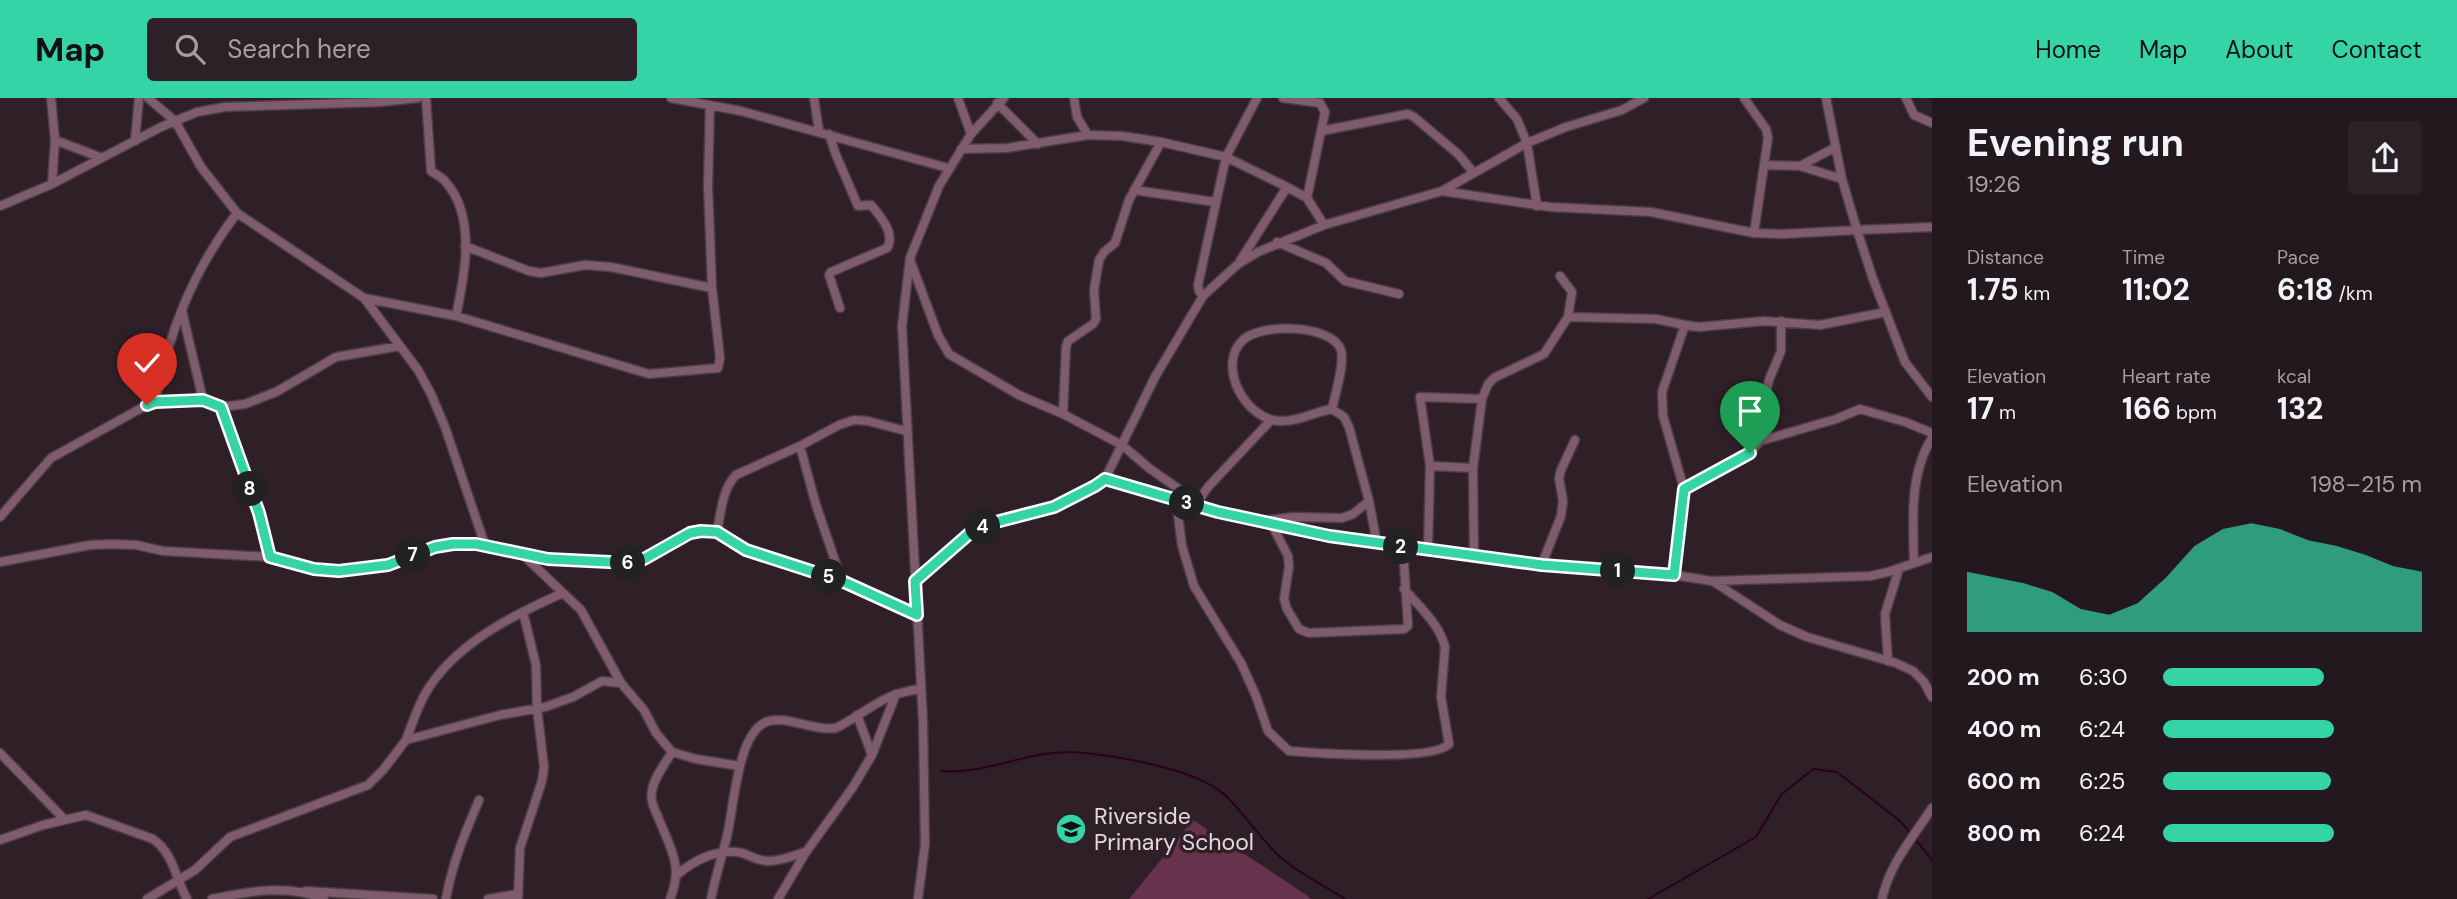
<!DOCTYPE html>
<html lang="en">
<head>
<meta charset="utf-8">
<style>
	:root { --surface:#23181d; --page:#2b2126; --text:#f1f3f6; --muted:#a3a0a4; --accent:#35d4a7 }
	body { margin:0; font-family:"DM Sans",sans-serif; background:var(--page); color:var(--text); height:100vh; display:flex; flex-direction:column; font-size:26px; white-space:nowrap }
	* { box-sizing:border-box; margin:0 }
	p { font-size:23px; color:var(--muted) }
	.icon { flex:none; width:38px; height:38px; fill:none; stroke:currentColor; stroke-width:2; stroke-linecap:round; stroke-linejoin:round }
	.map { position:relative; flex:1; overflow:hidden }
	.side { display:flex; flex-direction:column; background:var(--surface); width:525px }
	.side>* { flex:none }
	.pin { position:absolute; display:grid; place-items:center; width:60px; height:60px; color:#fff; margin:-72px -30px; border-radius:50% 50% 50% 0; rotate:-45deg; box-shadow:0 0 7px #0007 }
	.pin .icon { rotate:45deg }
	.km { position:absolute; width:35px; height:35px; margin:-18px; border-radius:50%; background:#222; color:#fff; font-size:19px; line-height:35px; text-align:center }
	.round { display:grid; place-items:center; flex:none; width:74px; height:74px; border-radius:7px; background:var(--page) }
	.summary { display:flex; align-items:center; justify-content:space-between; height:119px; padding:0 35px }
	h1 { font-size:38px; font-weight:700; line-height:52px }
	.figures { display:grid; grid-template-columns:repeat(3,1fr); gap:10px; height:119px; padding:7px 35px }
	.figures div { display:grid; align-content:center }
	.figures b { font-size:30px; font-weight:700 }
	.figures small { font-size:19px; font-weight:400 }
	.figures p { font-size:19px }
	.chart { height:196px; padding:14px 35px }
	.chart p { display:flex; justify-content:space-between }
	.chart svg { width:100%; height:126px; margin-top:7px; fill:var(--accent); opacity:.7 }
	ul { padding:0 35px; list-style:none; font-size:23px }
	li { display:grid; grid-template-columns:112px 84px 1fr; align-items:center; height:52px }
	li i { height:18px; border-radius:9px; background:var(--accent) }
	header { display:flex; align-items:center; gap:42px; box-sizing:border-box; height:98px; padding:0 35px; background:var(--accent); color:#111 }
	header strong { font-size:33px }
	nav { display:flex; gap:38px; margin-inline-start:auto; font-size:24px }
	.search { width:490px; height:63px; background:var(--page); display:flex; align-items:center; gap:18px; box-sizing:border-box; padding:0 24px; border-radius:7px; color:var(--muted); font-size:26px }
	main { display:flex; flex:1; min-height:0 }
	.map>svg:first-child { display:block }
	.green { fill:#67324e }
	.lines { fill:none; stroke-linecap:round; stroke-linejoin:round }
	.stream { stroke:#2c001a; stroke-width:2 }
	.minor-casing { stroke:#4c3d44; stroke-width:11 }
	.minor { stroke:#7e5c6c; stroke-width:8 }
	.route-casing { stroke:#fff; stroke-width:14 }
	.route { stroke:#35d4a7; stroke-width:9 }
	.labels { text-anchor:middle; stroke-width:7; stroke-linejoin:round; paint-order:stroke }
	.poi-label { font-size:23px; fill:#e2d7dc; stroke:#2f2027; text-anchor:start }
</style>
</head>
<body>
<header>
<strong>Map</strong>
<div class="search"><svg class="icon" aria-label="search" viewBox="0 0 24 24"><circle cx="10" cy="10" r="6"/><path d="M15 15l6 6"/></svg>Search here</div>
<nav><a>Home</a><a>Map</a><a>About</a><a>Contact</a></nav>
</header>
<main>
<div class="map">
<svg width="1932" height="801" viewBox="0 0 1932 801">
	<rect width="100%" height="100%" fill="#2f2027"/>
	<path class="green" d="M 1193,722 L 1305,796 L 1311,801 L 1129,801 Z"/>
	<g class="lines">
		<path class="stream" d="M 941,673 C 986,677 1028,652 1073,654 C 1113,657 1195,670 1225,697 C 1244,715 1259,739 1278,757 C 1297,775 1324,787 1345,801
			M 1914,740 L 1932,762
			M 1648,801 L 1756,739 L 1781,697 L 1813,671 L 1837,674 L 1900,723 L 1911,736"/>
		<g class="minor-casing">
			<path id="minor" d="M 51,0 L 55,42 L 52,86
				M 148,0 L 175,23 L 201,69 L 237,115 L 364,200 L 418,272 L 431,296 L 445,329 L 485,447
				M 426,0 L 431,73 C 435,76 440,78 444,82 C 477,117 465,176 456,218
				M 671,0 L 741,13 L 948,70
				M 814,0 L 819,33
				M 958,0 L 971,36
				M 1074,0 L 1077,19 L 1088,37
				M 1283,0 L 1320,5 L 1325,14 L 1307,100
				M 1499,0 L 1517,21 L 1527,45 L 1566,29 L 1622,12 L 1644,0
				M 1744,0 L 1766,31 L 1768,40 L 1754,135
				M 1826,0 L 1842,81 L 1857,132 L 1932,129
				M 1906,0 L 1914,17 L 1932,25
				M 997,5 L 1038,46
				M 1321,33 L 1408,16 L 1414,19 L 1458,56 L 1474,75
				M 829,36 L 836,57 L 858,108 L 871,107 C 880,118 896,136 887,150 L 831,174 L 829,177 L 840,210
				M 55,42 L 102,60
				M 135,43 L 139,0
				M 1161,44 L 1129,102 L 1115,145 L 1104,154 L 1099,162 L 1094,192 L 1096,221 L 1093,226 L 1068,243 L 1066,249 L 1063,316 L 1122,347 L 1149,370 L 1197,404
				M 1836,49 L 1800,68 L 1842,81
				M 961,51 L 1007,50 L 1088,37 L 1122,38 L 1161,44 L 1226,59 L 1287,89 L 1240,163
				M 1765,67 L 1800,68
				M 1287,89 L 1307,100 L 1324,127
				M 1134,92 L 1215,104
				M 1442,93 L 1527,45 L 1537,108
				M 0,108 L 52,86 L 161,29 L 197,14 L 225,9 L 380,4 L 418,0
				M 1277,144 L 1326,165 L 1345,183 L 1399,196
				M 465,148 L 529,173 L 541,175 L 585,167 L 611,169 L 712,190
				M 910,162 L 938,237 L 949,256 L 1019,297 L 1063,316
				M 1203,198 L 1199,193 L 1198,187 L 1226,59 L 1257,0
				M 364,200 L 456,218 L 649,276 L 718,270 L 720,260 L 712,190 L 708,88 L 710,7
				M 182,213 L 203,302
				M 1568,219 L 1656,221 L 1685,227 L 1662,294 L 1663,318 L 1684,391 L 1674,477
				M 1781,223 L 1781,253 L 1769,282 L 1763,307 L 1760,343 L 1836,321 L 1860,311 L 1905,324 L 1932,335
				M 1685,227 L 1699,229 L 1764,223 L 1820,227 L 1886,214
				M 155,304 C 169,233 193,173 237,115
				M 221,309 L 259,416 L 270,459
				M 1332,311 C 1335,297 1345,265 1341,252 C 1332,226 1261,225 1243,242 C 1216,267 1245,322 1280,323 C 1298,324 1314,314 1332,311 L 1344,319 L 1349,329 L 1369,403 L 1377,446
				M 800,348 L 816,407 L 842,483
				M 1430,368 L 1473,370 L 1482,301
				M 1473,370 L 1474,458
				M 1105,381 L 1155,279 L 1203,198 L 1238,166 L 1258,154 L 1324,127 L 1442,93 L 1550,109 L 1651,114 L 1754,135 L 1783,136 L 1857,132 L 1873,181 L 1905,264 L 1932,299
				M 1684,391 L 1750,355 L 1760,343
				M 1176,401 L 1182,448 L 1194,488 L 1241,565 L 1256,598 L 1268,633 L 1289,653 C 1317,655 1431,664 1449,646 L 1441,599 L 1445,549 C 1440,527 1419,508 1404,491
				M 1195,408 L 1208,389 L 1271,322
				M 0,419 L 51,360 L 147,307 L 155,304 L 203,302 L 221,309 L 245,306 L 276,294 L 336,259 L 400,248
				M 1262,423 L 1293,419 L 1342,420 L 1353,416 L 1369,403
				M 1272,427 L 1288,458 L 1289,468 L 1284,501 L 1287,511 L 1299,531 L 1309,535 L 1404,531 L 1408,528 L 1403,449
				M 717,434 C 721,415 722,391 736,377 L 800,348 L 839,327 L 854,322 L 868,323 L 906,333
				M 1428,452 L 1430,368 L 1420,299 L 1482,301 L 1488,286 L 1494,280 L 1544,256 L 1568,219 L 1572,194 L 1560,178
				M 521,455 L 581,512 L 621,585 L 644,612 L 656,635 L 672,654 L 696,661 L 740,668
				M 0,464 L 90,447 L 112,446 L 136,447 L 163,453 L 270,459 L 314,471 L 339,473 L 388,467 L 435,448 L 453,446 L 485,447 L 548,461 L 630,465 L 644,461 L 690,435 L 701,433 L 717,434 L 746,452 L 842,483 L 917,517
				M 1914,465 C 1913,423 1909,376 1932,340
				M 1542,466 L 1561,418 L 1563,403 L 1559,380 L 1561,372 L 1575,342
				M 915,483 L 970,435 L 992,425 L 1054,409 L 1095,389 L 1105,381 L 1218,414 L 1272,427 L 1428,452 L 1542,466 L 1674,477 L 1712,483 L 1870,478 L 1888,474 L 1932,459
				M 1714,484 L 1780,527 L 1807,539 L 1896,565 L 1913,573 L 1924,584 L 1932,599
				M 1888,563 L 1885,516 L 1899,471
				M 857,617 L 872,657
				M 406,642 C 412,627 417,610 425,596 C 454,546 513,517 563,495
				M 0,655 L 64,721
				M 0,742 L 43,727 L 86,717 L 153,741 C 174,756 175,780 187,801
				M 677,777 C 695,761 719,750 742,755 C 751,758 758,763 768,763 C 781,763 793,758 805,754
				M 306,793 L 433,801
				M 147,801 L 195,772 L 230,739 L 368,687 L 383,672 L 406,642 L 500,617 L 545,609 L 573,599 L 602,583 L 621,585
				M 212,801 C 249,793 289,786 324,801
				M 446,801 C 452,766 465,735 479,702
				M 488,801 L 518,796
				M 518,801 L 520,750 L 542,683 L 544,669 L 537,610 L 536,567 L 523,514
				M 670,801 C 684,767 670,750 658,719 C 654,710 650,702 652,693 C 654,679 665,666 672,654
				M 711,801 C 715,780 722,759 727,738 C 734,710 737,636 766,624 C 785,616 814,634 836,630 C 868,614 882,595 921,591
				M 778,801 L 806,754 L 853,689 L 872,657 L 896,596
				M 918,801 L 925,746 L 923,624 L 902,228 L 910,160 L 939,88 L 971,36 L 1004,0
				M 1882,801 C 1889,767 1913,739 1932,710"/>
		</g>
		<use href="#minor" class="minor"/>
	</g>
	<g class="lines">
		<g class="route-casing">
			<path id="route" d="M 147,307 L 155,304 L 203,302 L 221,309 L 259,415 L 270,459 L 314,471 L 339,473 L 388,467 L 435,449 L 453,446 L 476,446 L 548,461 L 630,465 L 644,461 L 690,435 L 701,433 L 717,434 L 746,452 L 842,483 L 917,517 L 915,483 L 970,435 L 992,425 L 1054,409 L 1095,388 L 1105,381 L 1218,414 L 1329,438 L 1542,467 L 1674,477 L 1684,391 L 1750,355"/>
		</g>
		<use href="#route" class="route"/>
	</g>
	<defs>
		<g id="school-disc" transform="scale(1.575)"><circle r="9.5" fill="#35d4a7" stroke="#2f2027"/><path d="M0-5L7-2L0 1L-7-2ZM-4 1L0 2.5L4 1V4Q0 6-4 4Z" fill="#111"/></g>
	</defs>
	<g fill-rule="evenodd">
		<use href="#school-disc" x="1071" y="731"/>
	</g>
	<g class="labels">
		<g class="poi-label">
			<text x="1094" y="726">Riverside<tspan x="1094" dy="26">Primary School</tspan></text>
		</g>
	</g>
</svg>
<div class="pin" style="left:1750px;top:355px;background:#1e9e55"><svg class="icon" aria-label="arrive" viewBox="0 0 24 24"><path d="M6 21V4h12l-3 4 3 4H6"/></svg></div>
<div class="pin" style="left:147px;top:307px;background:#d93025"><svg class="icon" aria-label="check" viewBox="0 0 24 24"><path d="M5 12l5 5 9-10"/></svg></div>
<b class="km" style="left:1618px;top:473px">1</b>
<b class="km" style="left:1401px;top:449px">2</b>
<b class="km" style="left:1187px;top:405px">3</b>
<b class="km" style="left:983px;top:429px">4</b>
<b class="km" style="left:829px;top:479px">5</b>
<b class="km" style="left:628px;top:465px">6</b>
<b class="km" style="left:413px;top:457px">7</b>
<b class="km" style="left:250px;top:391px">8</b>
</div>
<section class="side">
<div class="summary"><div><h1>Evening run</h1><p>19:26</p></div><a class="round"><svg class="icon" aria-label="share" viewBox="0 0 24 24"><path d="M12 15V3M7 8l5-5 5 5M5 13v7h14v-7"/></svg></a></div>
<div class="figures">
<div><p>Distance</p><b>1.75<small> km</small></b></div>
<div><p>Time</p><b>11:02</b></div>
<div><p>Pace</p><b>6:18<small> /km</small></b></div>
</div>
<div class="figures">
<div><p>Elevation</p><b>17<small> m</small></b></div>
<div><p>Heart rate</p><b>166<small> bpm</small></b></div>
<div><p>kcal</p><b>132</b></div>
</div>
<div class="chart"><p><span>Elevation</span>198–215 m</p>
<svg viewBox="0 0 160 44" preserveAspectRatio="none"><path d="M0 44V23L10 25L20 27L30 30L40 36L50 38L60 34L70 25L80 14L90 8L100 6L110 8L120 12L130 14L140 17L150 21L160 23V44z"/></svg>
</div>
<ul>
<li><b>200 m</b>6:30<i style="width:62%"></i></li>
<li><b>400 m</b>6:24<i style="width:66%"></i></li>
<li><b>600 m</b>6:25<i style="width:65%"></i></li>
<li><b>800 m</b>6:24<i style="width:66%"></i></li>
</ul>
</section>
</main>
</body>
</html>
